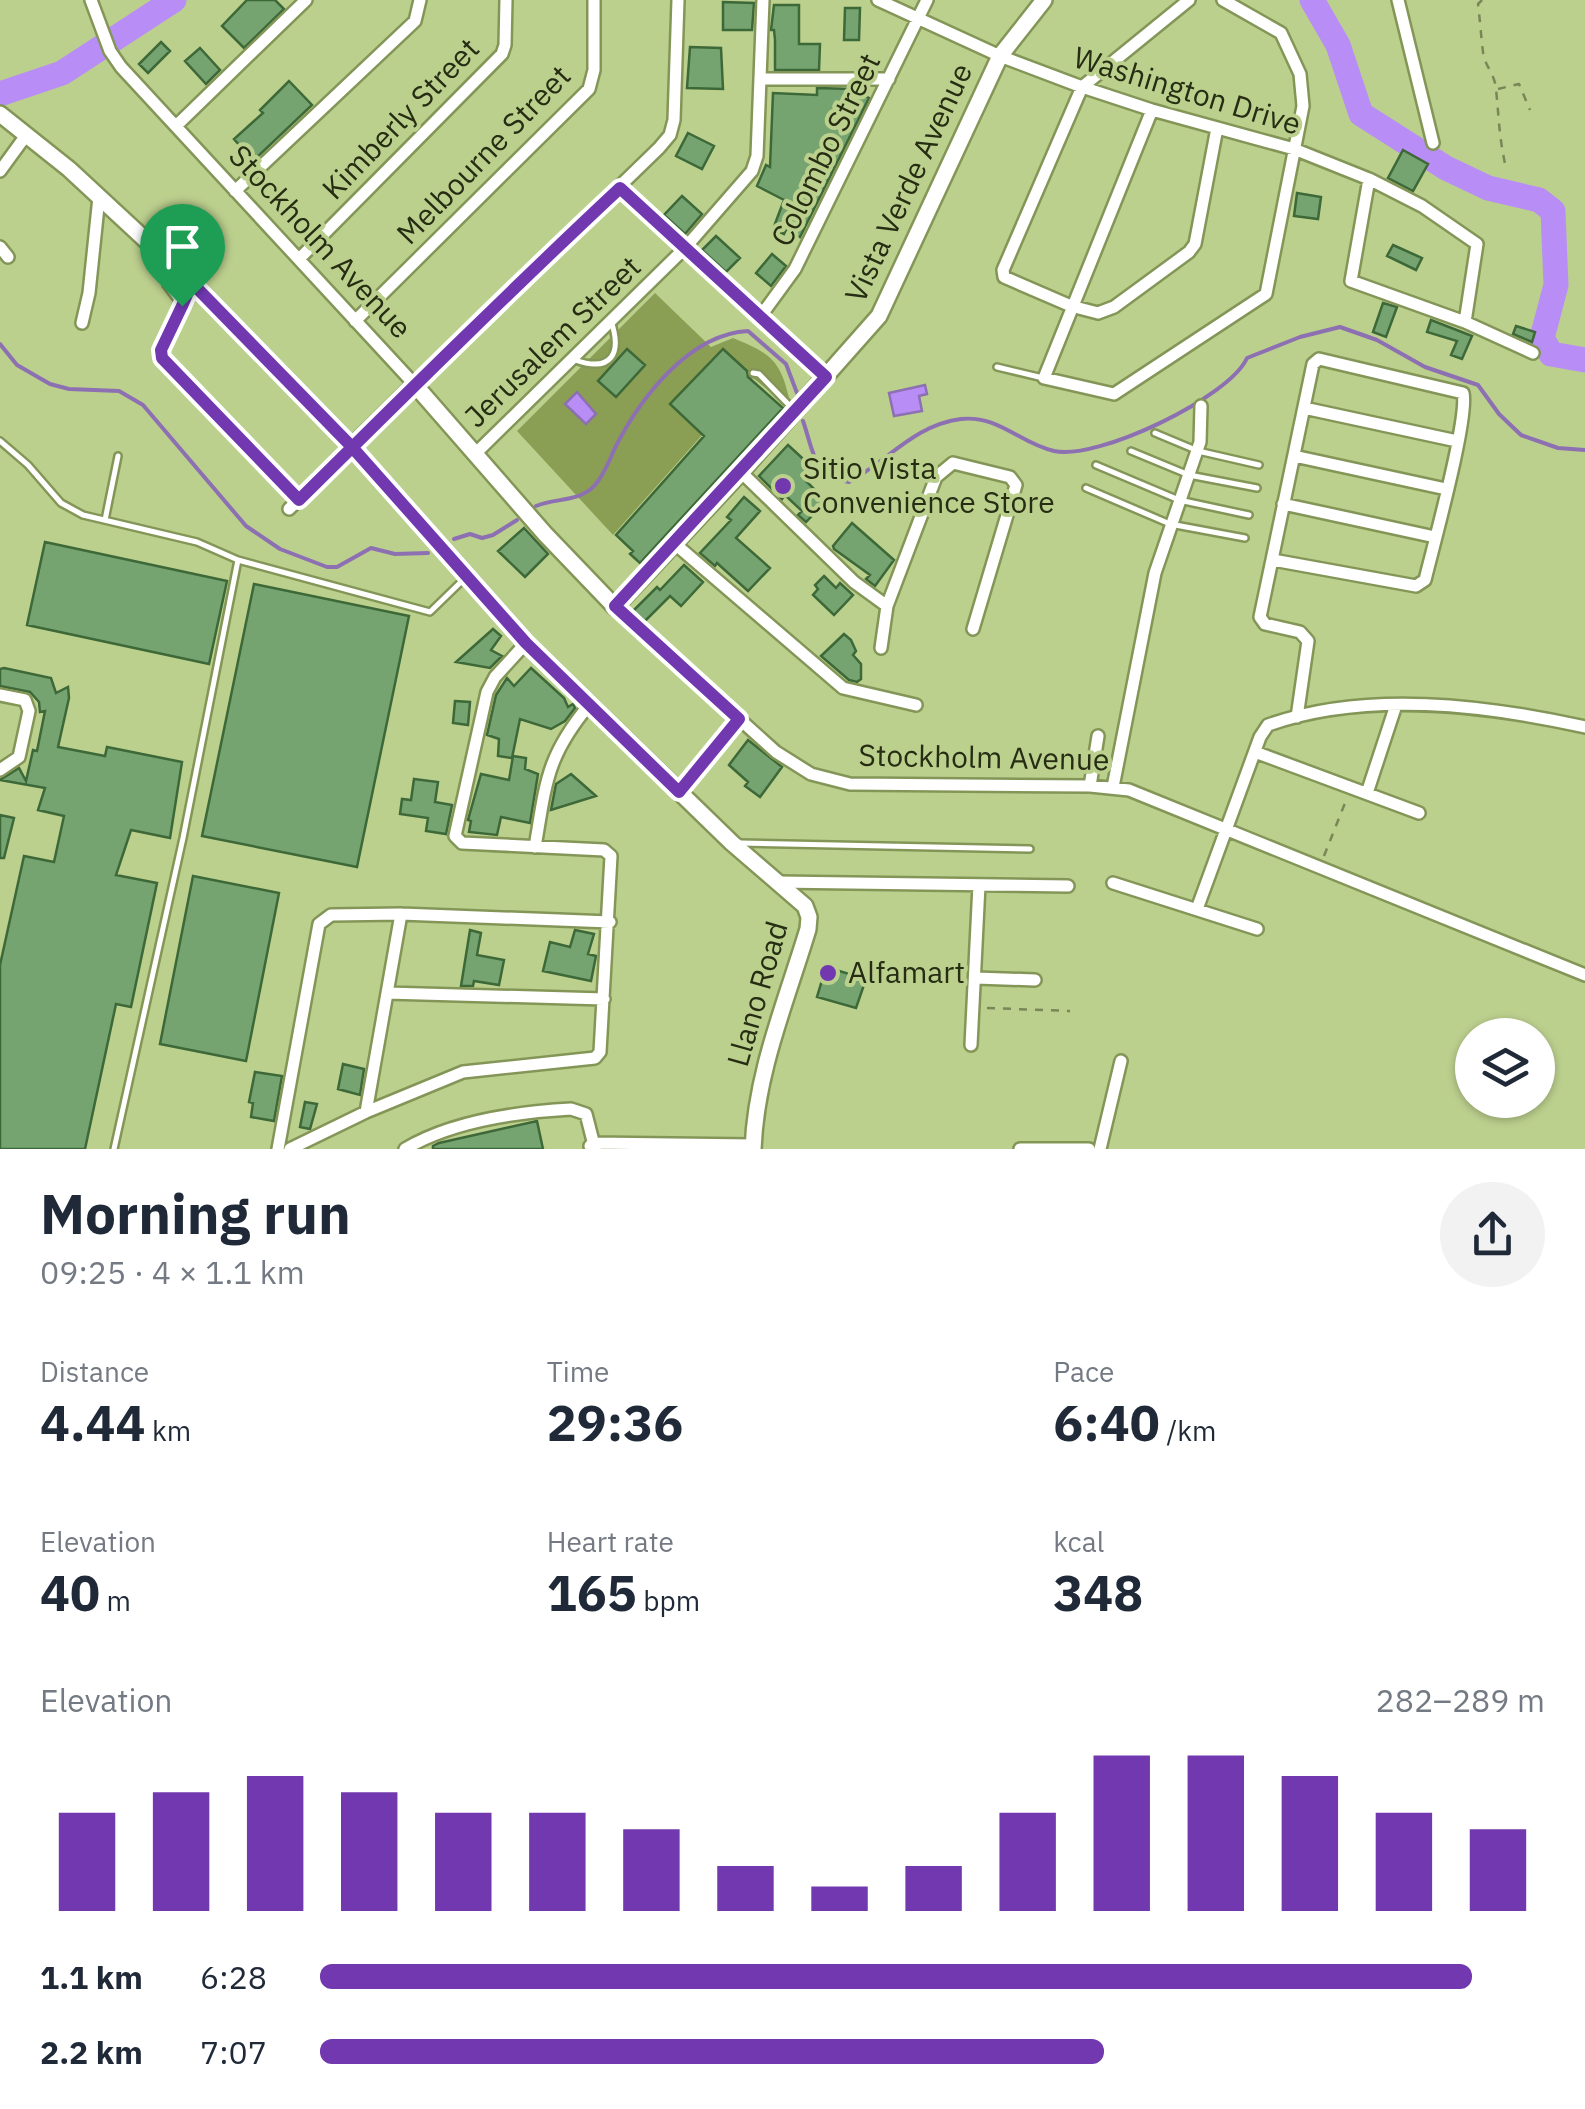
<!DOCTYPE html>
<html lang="en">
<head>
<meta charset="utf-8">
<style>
	:root { --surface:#fff; --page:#f2f2f3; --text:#1f2937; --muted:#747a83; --accent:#7138af }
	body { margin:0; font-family:"IBM Plex Sans",sans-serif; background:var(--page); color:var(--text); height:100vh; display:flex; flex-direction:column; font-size:38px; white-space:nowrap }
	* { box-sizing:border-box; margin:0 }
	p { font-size:32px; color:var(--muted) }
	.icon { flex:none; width:55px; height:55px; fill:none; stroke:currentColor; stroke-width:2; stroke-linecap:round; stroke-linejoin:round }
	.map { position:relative; height:1149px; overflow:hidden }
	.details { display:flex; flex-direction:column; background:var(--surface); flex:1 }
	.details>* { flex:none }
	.controls { position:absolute; left:1455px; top:1018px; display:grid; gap:20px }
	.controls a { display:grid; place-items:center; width:100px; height:100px; border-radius:50%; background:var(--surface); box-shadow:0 2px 8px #0004; font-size:50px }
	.pin { position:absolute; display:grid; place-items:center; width:85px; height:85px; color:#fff; margin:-102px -42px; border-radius:50% 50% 50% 0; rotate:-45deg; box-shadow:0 0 10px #0007 }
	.pin .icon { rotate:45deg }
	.round { display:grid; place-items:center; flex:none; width:105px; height:105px; border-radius:52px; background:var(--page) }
	.headline { display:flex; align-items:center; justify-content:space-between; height:170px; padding:0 40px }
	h1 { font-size:55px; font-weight:700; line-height:75px }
	.metrics { display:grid; grid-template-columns:repeat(3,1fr); gap:15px; height:170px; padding:10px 40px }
	.metrics div { display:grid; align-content:center }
	.metrics b { font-size:50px; font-weight:700 }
	.metrics small { font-size:28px; font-weight:400 }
	.metrics p { font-size:28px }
	.chart { height:280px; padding:20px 40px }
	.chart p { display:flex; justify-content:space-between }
	.chart svg { width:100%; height:180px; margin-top:10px; stroke:var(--accent); stroke-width:6 }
	ul { padding:0 40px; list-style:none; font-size:32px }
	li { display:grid; grid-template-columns:160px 120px 1fr; align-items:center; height:75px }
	li i { height:25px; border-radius:12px; background:var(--accent) }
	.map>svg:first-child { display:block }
	.green { fill:#8a9f53 }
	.water { fill:#b98df6; stroke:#8d70b2; stroke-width:2.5 }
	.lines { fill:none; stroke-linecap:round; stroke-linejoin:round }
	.stream { stroke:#8d70b2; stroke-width:4 }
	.river { stroke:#b98df6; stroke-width:25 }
	.building { fill:#76a471; stroke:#3d6838; stroke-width:2.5 }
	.lane-casing { stroke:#849657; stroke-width:10 }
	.street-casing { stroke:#849657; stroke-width:16 }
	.secondary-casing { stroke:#849657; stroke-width:20 }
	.path { stroke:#798757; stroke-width:2.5; stroke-dasharray:8 8; stroke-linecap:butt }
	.lane { stroke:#fff; stroke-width:5 }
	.street { stroke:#fff; stroke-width:11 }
	.secondary { stroke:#fff; stroke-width:15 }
	.route-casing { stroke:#fff; stroke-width:20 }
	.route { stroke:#7138af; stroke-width:12 }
	.poi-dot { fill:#7138af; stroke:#bcd08e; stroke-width:4 }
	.labels { text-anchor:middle; stroke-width:8; stroke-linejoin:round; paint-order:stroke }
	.street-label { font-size:30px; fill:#262d13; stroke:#bcd08e }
	.poi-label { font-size:30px; fill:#262d13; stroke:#bcd08e; text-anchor:start }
</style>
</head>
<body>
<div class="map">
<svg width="1585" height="1149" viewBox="0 0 1585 1149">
	<rect width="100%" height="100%" fill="#bcd08e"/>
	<path class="green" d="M 655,293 L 711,347 L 733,338 C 769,353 780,359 789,398 L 784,403 L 753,378 L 613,535 L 517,431 Z"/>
	<path class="water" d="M 925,385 L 927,394 L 919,396 L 922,411 L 894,416 L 889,393 Z
		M 577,392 L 596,414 L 586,424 L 565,404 Z"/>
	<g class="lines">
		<path class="stream" d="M 0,344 L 17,365 L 50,384 L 69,389 L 119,391 L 143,405 L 246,526 L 280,549 L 327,567 L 337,567 L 371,548 L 395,554 L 428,553
			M 803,421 C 814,452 812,476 849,482 C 888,461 914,425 961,419 C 999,415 1019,443 1054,451 C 1097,461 1230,397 1247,358 L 1300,337 L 1340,327 L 1377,340 L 1425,367 L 1478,385 L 1499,414 L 1521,435 L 1558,448 L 1585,450
			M 536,506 C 555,498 579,502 594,486 C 605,475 610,457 617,444 C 642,396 690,334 748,331 L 786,364 L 797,393
			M 454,539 L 470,534 L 482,538 L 493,535 L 517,520"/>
		<path class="river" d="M 1312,0 L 1338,45 L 1361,114 L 1446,168 L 1488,188 L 1539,200 L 1553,211 L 1556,285 L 1542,338 L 1551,354 L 1585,360
			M 0,94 L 62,73 L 174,0"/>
	</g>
	<path class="building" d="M 247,0 L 275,0 L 284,9 L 244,48 L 222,26 Z
		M 723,2 L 754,3 L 752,30 L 723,30 Z
		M 774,5 L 799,5 L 799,44 L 820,44 L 819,70 L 775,70 L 775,40 L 774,30 L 771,30 Z
		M 845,8 L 860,8 L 859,40 L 844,40 Z
		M 161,42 L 170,51 L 148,73 L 139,64 Z
		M 690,47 L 721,48 L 723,89 L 687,88 Z
		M 200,48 L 220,70 L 206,84 L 185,61 Z
		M 289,81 L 312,105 L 253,161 L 234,139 L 263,113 L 260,110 Z
		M 817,88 L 851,89 L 869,98 L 800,237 L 786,230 L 784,234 L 773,229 L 784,200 L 757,186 L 766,165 L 770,167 L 773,93 L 817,95 Z
		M 688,133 L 714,146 L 702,169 L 676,156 Z
		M 1403,150 L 1428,164 L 1413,191 L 1388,178 Z
		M 1297,193 L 1321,197 L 1318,219 L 1294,216 Z
		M 682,196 L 702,214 L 685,234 L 664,215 Z
		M 716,236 L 740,258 L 726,272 L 702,250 Z
		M 1393,245 L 1422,258 L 1416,270 L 1387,256 Z
		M 772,254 L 786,266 L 771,286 L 756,273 Z
		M 1383,303 L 1397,307 L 1386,337 L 1373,332 Z
		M 1431,320 L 1472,336 L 1462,359 L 1451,355 L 1457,341 L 1427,332 Z
		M 1516,326 L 1535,332 L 1532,342 L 1513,334 Z
		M 627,349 L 645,365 L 616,397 L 598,381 Z
		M 723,349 L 747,371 L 748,377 L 783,408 L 640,563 L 630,554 L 633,551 L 616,535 L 704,436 L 670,404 Z
		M 788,445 L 812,467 L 802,477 L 826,501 L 806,522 L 798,515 L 802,511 L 785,495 L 782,499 L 759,476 Z
		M 744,497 L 760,511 L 736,538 L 770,568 L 748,591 L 717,563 L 715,566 L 700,553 L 731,520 L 727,517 Z
		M 852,523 L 894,560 L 875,586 L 866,579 L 870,575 L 834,549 L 833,546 Z
		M 524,528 L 548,554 L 525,577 L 498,551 Z
		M 45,542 L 227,581 L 209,664 L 27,625 Z
		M 684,565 L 703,582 L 681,606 L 670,596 L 645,621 L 633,611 L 657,587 L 660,590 Z
		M 824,576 L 836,588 L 840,583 L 853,595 L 834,615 L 813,595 L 818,589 L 815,585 Z
		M 254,584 L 409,616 L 357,867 L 202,836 Z
		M 493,629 L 501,636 L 491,650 L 502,656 L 490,668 L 456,662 Z
		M 844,634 L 851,640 L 856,651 L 853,655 L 861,664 L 861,679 L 857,682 L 849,680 L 821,656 Z
		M 4,668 L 51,678 L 56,693 L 68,687 L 69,698 L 58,747 L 105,756 L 107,747 L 182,762 L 170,838 L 131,830 L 116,875 L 157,883 L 131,1007 L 116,1004 L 85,1149 L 0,1149 L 0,965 L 24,856 L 54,862 L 64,816 L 38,810 L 45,788 L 0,780 L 19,768 L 26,781 L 33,750 L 37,751 L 45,711 L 40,712 L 39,702 L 30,692 L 0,686 L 0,669 Z
		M 531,668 L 564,698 L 568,707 L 573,704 L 575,708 L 565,721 L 551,729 L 520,719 L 512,758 L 498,756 L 499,739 L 487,735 L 496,695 L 507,678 L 514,686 Z
		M 455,701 L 470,702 L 468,725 L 453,723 Z
		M 748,740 L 782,767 L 760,797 L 745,786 L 748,782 L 729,765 Z
		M 513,756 L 526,758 L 525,769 L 538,774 L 530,823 L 501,817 L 497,835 L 469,832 L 471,821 L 468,820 L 481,774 L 509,780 Z
		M 571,774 L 596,796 L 551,810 L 556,784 Z
		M 414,779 L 438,782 L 435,802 L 452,805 L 446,834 L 426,831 L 428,818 L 400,814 L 402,799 L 411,800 Z
		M 0,815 L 14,818 L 4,858 L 0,858 Z
		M 193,876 L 279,893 L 246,1061 L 160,1044 Z
		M 470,930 L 481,933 L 477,955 L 504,960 L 499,985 L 474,981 L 473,986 L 461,986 Z
		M 575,930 L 594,934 L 588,954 L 596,956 L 591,981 L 543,971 L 550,942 L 570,947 Z
		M 826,967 L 866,979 L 856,1008 L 817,997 Z
		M 343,1064 L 364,1069 L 360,1095 L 338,1089 Z
		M 255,1072 L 282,1076 L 274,1121 L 251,1117 L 253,1103 L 249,1102 Z
		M 305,1102 L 317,1104 L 310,1129 L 300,1127 Z
		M 537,1121 L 543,1149 L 433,1149 L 433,1146 L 439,1143 Z"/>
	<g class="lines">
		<g class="lane-casing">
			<path id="lane" d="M 165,262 L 166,285 L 181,305
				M 575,360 C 612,373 622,353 611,321
				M 997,367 L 1043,378
				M 753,373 L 759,374 L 791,407
				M 1155,433 L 1198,451 L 1259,465
				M 0,441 L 28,465 L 61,503 L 83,515 L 197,542 L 238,560 L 430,612 L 464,579
				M 1131,451 L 1189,475 L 1257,488
				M 1096,465 L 1179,500 L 1249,515
				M 1086,488 L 1170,524 L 1245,538
				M 105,520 L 118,456
				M 740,843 L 1030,849
				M 114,1149 L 183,838 L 238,560"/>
		</g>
		<g class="street-casing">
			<path id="street" d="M 91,0 L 110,51 L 121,67 L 415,385 L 659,148 L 670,135 L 674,120 L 678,0
				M 878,0 L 1000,56 L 1082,87 L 1152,110 L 1294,149 L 1369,179 L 1422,206 L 1477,244 L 1465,322
				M 1189,0 L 1082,87 L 1003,270 L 1004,277 L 1071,306 L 1098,313 L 1114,307 L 1189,252 L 1195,244 L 1217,128
				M 1398,0 L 1433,143
				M 762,79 L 889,79
				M 1152,110 L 1044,378 L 1114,394 L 1266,294 L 1303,106 L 1300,74 L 1281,33 L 1223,0
				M 176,126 L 306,0
				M 0,171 L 27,134
				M 1369,179 L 1351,281 L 1465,322 L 1533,353
				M 620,188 L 827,377
				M 235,191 L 415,21 L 420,0
				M 0,247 L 8,257
				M 299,259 L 502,54 L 505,45 L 506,0
				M 192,283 L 161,350 L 162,359 L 299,500
				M 760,317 L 795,269 L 927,0
				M 355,321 L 589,89 L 594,70 L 594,0
				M 82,323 L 89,293 L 99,197
				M 1304,408 L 1457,441
				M 475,454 L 685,248 L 752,171 L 757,156 L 763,0
				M 1294,456 L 1446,489
				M 741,472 L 854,582 L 887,606
				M 1283,504 L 1435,537
				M 289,509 L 352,447
				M 674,543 L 843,688 L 916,705
				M 1273,560 L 1416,586 L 1425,580 C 1433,547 1469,417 1463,393 L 1319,359 L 1313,364 L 1260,617 L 1265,624 L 1300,632 L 1308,641 L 1297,717
				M 615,607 L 776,752 L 811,774 L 850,784 L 1090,786 L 1129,790 L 1585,975
				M 881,648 L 887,606 L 936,477 L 953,463 L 1010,477 L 1016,485 L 973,629
				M 0,695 L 25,700 L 29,711 L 19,757 L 0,770
				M 1255,752 L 1419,813
				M 1090,786 L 1098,736
				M 1113,787 L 1155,573 L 1200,442 L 1201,406
				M 1367,793 L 1396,705
				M 535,847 C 546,783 546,757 589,705
				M 777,882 L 1068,886
				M 1113,883 L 1257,929
				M 1197,909 L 1260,737 L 1268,725 C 1366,690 1486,705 1585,727
				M 976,978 L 1035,980
				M 387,993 L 604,999
				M 971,1045 L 979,885
				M 366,1112 L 401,914
				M 590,1146 L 593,1143 L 753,1145
				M 278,1149 L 319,924 L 331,915 L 401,914 L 610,922
				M 290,1149 L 366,1112 L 463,1072 L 595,1058 L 600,1052 L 611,856 L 604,850 L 462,843 L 455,836 L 487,692 L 495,677 L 526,643
				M 405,1149 C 452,1121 517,1112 571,1109 L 586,1114 L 595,1149
				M 1020,1149 L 1089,1149
				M 1100,1149 L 1121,1061"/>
		</g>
		<g class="secondary-casing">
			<path id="secondary" d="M 0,114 L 69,169 L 192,283 L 352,447 L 526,643 L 732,843 L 805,906 L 809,917 L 808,929 C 786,1002 756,1072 753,1149
				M 352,447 L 415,385 L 545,534 L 615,607 L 741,472 L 879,316 L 1000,56 L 1044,0"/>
		</g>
		<path class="path" d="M 1482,0 L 1478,4 C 1480,20 1481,36 1483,52 C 1484,65 1495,74 1496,89 C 1499,118 1499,138 1506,168
			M 1498,89 L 1519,84 L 1530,110
			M 689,780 L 732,728
			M 1324,856 L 1347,798
			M 987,1008 L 1070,1011"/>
		<use href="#lane" class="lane"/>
		<use href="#street" class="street"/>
		<use href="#secondary" class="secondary"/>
	</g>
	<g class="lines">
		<g class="route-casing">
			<path id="route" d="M 182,306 L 192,283 L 352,447 L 526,643 L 679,792 L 739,719 L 615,606 L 826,377 L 620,188 C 511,290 405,395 299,500 L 162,358 L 161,350 L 182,306"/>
		</g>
		<use href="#route" class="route"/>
	</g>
	<g class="poi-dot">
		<circle cx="783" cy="486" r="10"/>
		<circle cx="828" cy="973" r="10"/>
	</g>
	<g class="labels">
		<g class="street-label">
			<text transform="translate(1187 91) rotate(17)" y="10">Washington Drive</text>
			<text transform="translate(401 119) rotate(-46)" y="10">Kimberly Street</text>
			<text transform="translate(826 150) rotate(-64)" y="10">Colombo Street</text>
			<text transform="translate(484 155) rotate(-46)" y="10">Melbourne Street</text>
			<text transform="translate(909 183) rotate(-65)" y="10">Vista Verde Avenue</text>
			<text transform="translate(320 242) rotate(47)" y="10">Stockholm Avenue</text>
			<text transform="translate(553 342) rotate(-44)" y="10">Jerusalem Street</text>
			<text transform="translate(984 758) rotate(1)" y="10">Stockholm Avenue</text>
			<text transform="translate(758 994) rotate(-74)" y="10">Llano Road</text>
		</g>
		<g class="poi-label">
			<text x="803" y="479">Sitio Vista<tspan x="803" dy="34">Convenience Store</tspan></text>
			<text x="848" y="983">Alfamart</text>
		</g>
	</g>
</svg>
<div class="controls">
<a><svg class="icon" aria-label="layers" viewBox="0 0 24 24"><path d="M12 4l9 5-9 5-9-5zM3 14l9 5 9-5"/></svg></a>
</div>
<div class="pin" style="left:182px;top:306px;background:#1e9e55"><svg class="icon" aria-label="arrive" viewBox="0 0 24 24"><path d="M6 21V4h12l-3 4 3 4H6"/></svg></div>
</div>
<section class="details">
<div class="headline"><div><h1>Morning run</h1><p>09:25 · 4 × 1.1 km</p></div><a class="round"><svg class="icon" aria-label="share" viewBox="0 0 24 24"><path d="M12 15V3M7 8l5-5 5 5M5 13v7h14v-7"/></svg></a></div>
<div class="metrics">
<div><p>Distance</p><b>4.44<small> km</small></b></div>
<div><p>Time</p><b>29:36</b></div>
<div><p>Pace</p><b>6:40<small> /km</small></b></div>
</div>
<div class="metrics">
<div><p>Elevation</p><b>40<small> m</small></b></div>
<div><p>Heart rate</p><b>165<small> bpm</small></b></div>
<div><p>kcal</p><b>348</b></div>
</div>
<div class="chart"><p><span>Elevation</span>282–289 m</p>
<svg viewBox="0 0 160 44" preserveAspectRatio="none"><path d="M5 44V20M15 44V15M25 44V11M35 44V15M45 44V20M55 44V20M65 44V24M75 44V33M85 44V38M95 44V33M105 44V20M115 44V6M125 44V6M135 44V11M145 44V20M155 44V24"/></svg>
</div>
<ul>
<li><b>1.1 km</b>6:28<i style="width:94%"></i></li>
<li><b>2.2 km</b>7:07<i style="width:64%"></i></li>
</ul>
</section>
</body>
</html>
